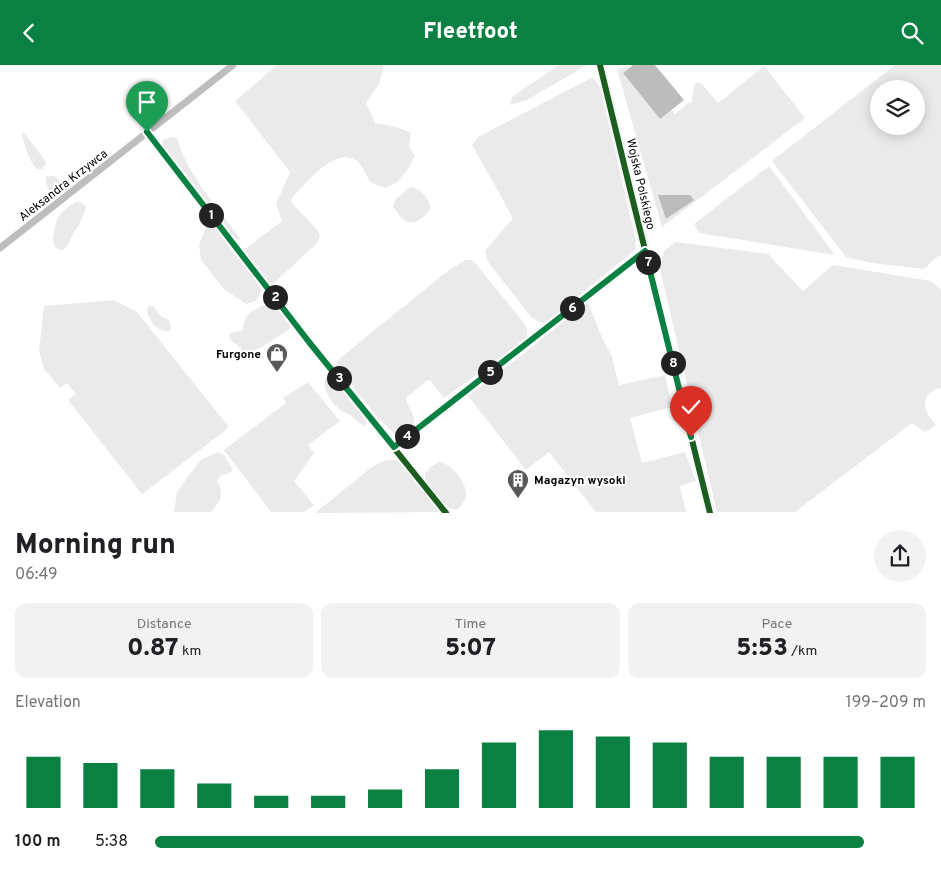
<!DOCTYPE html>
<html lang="en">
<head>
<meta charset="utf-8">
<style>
	:root { --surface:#fff; --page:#f2f2f2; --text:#202124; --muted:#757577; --accent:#0b8043 }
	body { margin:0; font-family:Overpass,sans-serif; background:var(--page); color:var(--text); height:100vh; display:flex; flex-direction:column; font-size:19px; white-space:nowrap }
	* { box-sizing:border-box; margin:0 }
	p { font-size:16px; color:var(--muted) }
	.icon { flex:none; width:28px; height:28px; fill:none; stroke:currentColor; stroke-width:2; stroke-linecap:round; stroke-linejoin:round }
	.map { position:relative; height:448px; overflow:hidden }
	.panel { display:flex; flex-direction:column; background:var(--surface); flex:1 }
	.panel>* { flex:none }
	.fabs { position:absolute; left:870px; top:15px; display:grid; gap:10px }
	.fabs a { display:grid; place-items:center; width:55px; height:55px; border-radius:50%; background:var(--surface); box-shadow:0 2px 12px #0003; font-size:25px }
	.pin { position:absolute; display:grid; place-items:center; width:42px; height:42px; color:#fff; margin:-51px -21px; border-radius:50% 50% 50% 0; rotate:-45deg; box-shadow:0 0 5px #0007 }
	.pin .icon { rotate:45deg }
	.km { position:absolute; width:25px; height:25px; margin:-12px; border-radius:50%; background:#222; color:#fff; font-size:14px; line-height:25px; text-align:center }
	.round { display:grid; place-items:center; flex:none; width:52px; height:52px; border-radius:26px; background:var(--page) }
	.overview { display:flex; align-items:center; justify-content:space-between; height:85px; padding:0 15px }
	h1 { font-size:28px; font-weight:800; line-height:38px }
	.stats { display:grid; grid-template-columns:repeat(3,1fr); gap:8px; height:85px; padding:5px 15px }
	.stats div { display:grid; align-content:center; border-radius:12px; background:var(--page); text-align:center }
	.stats b { font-size:25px; font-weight:800 }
	.stats small { font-size:14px; font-weight:400 }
	.stats p { font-size:14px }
	.chart { height:140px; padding:10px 15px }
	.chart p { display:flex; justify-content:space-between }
	.chart svg { width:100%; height:90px; margin-top:5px; stroke:var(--accent); stroke-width:6 }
	ul { padding:0 15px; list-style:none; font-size:16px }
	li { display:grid; grid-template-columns:80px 60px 1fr; align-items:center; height:38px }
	li i { height:12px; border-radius:6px; background:var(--accent) }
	header { display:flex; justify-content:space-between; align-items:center; height:65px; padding:0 15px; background:var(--accent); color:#fff; font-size:22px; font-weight:800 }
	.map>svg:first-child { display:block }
	.green { fill:#eaeaea; fill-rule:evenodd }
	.water { fill:#bcbcbc }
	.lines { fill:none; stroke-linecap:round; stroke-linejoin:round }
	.minor { stroke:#bebebe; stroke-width:7 }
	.tertiary { stroke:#bebebe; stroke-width:9 }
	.cycleway-casing { stroke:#fff; stroke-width:9 }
	.cycleway { stroke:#1b5e20; stroke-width:6 }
	.route-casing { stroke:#fff; stroke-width:10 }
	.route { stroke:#0b8043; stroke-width:6 }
	.labels { text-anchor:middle; stroke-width:4; stroke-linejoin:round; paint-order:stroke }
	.street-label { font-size:12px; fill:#000; stroke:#fff }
	.poi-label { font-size:12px; font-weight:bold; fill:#000; stroke:#fff; text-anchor:end }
</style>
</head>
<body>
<header><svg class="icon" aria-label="back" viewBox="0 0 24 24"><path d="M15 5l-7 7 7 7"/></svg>Fleetfoot<svg class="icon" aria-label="search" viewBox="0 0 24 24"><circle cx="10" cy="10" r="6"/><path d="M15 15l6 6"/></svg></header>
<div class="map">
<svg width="941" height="448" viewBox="0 0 941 448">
	<rect width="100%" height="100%" fill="#fff"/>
	<path class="green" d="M 277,0 L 384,0 L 379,19 L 366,38 L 375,58 L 397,62 L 411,68 L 409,82 L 415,90 L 408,104 L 396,118 L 385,123 C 381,121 374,120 371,117 C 365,111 363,99 355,95 C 333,82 305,120 292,133 L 291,137 L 318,166 L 320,172 L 316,179 L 273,219 L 268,218 L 245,190 L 245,184 L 282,156 L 276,139 L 290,107 L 235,36 Z
		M 559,0 L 587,0 L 527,35 L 510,40 L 512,32 Z
		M 895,0 L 941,0 L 941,191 L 938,191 L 924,204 L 871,198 L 846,192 L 772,96 ZM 879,24 L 916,24 L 916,61 L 879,61 Z
		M 629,1 L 630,2 L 623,8 L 660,54 L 671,45 L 675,49 L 689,37 L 691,39 L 694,22 L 696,18 L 701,18 L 718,38 L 764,1 L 805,53 L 662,162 L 617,4 Z
		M 593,12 L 600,22 L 636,176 L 635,185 L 544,259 L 532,253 L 488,197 L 485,186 L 513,153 L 472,80 L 478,72 Z
		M 22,68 L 24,68 L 26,70 L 46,97 L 45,101 L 42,104 L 37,104 C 29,96 24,80 22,68 Z
		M 172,72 L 177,73 C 186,108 218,143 239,172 L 240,174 L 236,176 L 163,83 L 162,78 L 163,75 Z
		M 83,101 L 88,101 L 90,105 L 88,108 L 61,129 L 52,128 C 48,123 45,119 46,111 L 55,111 L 60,117 L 63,118 Z
		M 769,101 L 835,190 L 699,168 L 694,159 Z
		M 410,122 C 419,123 430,132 430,143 C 429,147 426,149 423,152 C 409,164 400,154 393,141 L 396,134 Z
		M 77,137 L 83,138 L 86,143 L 80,158 L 74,167 L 67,182 L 62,185 L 56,183 C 52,178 53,174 54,168 C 56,152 62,144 77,137 Z
		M 207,160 L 213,161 L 254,211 L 262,225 L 256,236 L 246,239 L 224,224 L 201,195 L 199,180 Z
		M 675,177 L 768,189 L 803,226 L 833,200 L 931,216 L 941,225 L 941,323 C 931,325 924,331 925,342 C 926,348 932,355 936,360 L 925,367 L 912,358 L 795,447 L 717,447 L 660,204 L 664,186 Z
		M 466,195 L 471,195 L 475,198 L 524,258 C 528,265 529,269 524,276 L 444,333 L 430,315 L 426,316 L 406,333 C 407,343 415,347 414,358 L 407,364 L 396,370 L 378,353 L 336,301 L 339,294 L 450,204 Z
		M 114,235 L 137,247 L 228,361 L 226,365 L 142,429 L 68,335 L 76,329 L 67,318 L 60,323 L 44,304 L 39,286 L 44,241 Z
		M 588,237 L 600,268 L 612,292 L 619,320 L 665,310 L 672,342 L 630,353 L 642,398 L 685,387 L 696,416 L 680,421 L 686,447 L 596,447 L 549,387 L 526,405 L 468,331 L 522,290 Z
		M 271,239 C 280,244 286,253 291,262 L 289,265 L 260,283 L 256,284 L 249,292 L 244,293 L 241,290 L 241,283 L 231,276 L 229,272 L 230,268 L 243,265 C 243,248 256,242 271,239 Z
		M 149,241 L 153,241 L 162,252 L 169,255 L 171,262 L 170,266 C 158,268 148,255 147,245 Z
		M 331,310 L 362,349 L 367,359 L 365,361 C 359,359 355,353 350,350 C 346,348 342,347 339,344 C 331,337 322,324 325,313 Z
		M 308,317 L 340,356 L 308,380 L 314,388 L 294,416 L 314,440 L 304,447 L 271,447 L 224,385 L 286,338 L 283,333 Z
		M 218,387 L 224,390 L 233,405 L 231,407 L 220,411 L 217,416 C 225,429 220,437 211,447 L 174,447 L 177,427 L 189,410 L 202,394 Z
		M 388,395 L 395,395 L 402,399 L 441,447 L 315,448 L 372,402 L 381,397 Z
		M 439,397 C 451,398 467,417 466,430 C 466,435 462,440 458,444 C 454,444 454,445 450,443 C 443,440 424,419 425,411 C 425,407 427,406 430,404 L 429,403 Z"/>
	<path class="water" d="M 633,0 L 655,0 L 684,35 L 660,54 L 623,8 Z
		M 658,130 L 690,130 L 694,135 L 666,154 Z"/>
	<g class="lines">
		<path class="minor" d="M 147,67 L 309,277 L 446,448
			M 0,183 L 233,0
			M 394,382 L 645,186"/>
		<path class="tertiary" d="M 600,0 L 630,124 L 710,448"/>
		<g class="cycleway-casing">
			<path id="cycleway" d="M 600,0 L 630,124 L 710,448
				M 147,67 L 309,277 L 446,448"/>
		</g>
		<use href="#cycleway" class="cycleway"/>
	</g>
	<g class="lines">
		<g class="route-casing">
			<path id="route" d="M 147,67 L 309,277 L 394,382 L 645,186 L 691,372"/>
		</g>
		<use href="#route" class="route"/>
	</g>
	<defs>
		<g id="shop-pin" transform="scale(1.125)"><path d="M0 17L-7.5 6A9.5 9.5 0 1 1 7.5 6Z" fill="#595959" stroke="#fff"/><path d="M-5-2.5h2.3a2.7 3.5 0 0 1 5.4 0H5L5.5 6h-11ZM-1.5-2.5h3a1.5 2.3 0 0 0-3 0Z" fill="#fff"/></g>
		<g id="building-pin" transform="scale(1.125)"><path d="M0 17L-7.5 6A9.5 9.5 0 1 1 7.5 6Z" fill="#595959" stroke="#fff"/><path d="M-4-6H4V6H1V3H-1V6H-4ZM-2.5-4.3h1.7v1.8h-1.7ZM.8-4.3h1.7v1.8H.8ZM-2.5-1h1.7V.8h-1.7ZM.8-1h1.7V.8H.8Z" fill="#fff"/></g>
	</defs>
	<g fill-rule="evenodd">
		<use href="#shop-pin" x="277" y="289"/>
		<use href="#building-pin" x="518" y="415"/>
	</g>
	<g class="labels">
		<g class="street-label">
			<text transform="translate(641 119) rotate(77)" y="4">Wojska Polskiego</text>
			<text transform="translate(63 120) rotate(-38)" y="4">Aleksandra Krzywca</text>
		</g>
		<g class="poi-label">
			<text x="261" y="293">Furgone</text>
			<text x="534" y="419" text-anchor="start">Magazyn wysoki</text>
		</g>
	</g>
</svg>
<div class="fabs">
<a><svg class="icon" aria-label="layers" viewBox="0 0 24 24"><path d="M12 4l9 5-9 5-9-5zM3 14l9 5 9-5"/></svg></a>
</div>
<div class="pin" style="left:147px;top:67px;background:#1e9e55"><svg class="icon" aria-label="arrive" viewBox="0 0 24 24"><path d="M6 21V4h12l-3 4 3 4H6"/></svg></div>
<div class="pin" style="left:691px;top:372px;background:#d93025"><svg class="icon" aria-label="check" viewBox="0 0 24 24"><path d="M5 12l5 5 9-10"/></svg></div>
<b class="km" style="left:211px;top:150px">1</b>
<b class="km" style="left:275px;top:232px">2</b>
<b class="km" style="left:339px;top:313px">3</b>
<b class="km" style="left:407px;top:371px">4</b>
<b class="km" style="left:490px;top:307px">5</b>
<b class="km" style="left:572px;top:243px">6</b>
<b class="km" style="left:648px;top:197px">7</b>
<b class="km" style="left:673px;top:298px">8</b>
</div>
<section class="panel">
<div class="overview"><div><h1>Morning run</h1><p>06:49</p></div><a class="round"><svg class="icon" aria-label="share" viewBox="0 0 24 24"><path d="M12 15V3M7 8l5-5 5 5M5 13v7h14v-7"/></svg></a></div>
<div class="stats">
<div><p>Distance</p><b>0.87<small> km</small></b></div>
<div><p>Time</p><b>5:07</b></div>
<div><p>Pace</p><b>5:53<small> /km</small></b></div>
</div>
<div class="chart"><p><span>Elevation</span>199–209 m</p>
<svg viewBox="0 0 160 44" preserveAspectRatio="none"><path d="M5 44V19M15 44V22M25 44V25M35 44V32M45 44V38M55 44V38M65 44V35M75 44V25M85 44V12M95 44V6M105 44V9M115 44V12M125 44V19M135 44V19M145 44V19M155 44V19"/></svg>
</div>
<ul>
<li><b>100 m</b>5:38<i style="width:92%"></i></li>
</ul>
</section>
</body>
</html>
